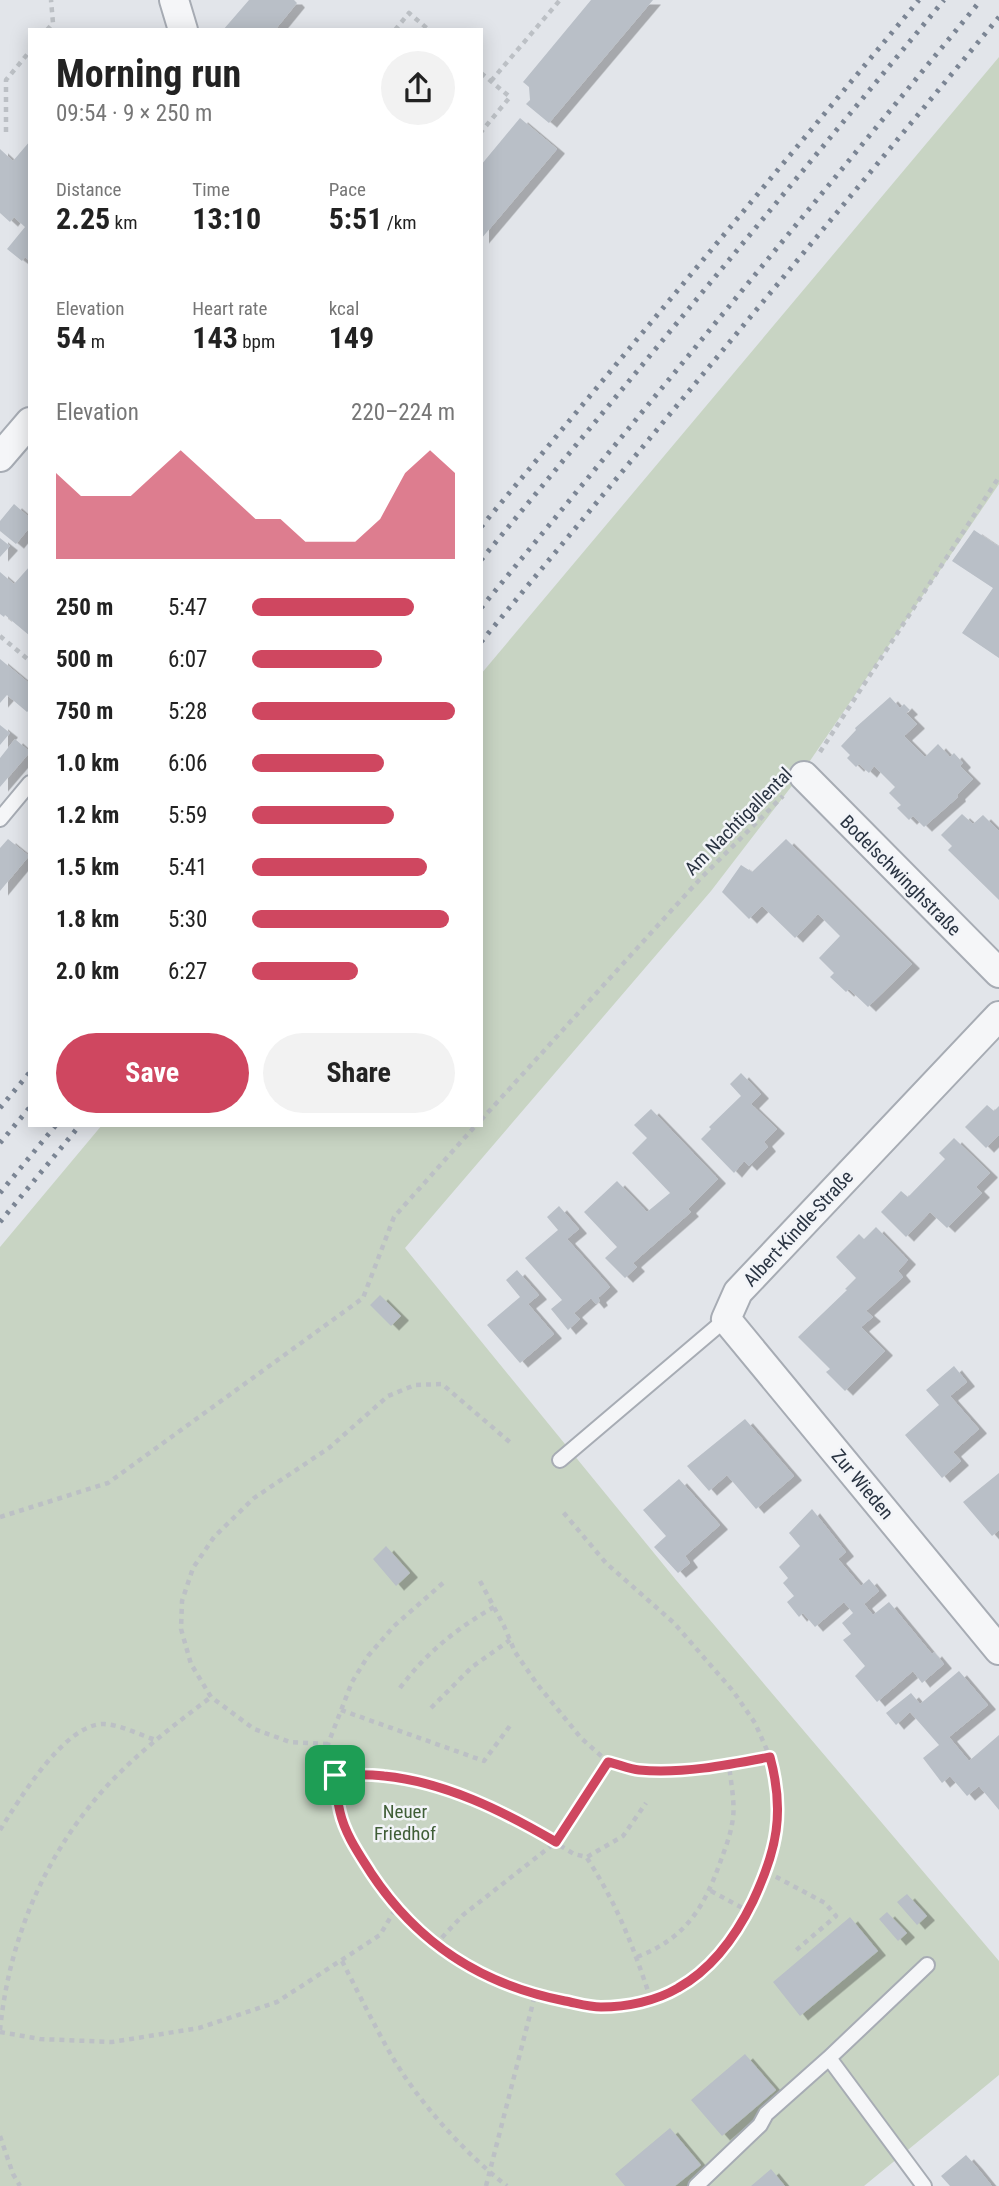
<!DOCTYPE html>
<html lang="en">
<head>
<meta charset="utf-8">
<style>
	:root { --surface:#fff; --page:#f2f2f2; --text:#222; --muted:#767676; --accent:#cf4760 }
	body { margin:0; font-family:"Roboto Condensed",sans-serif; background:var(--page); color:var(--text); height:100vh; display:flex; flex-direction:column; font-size:26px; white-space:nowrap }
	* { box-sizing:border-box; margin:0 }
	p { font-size:23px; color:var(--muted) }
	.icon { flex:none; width:38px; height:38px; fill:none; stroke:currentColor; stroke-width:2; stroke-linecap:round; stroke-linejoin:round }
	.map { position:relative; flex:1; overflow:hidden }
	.side { position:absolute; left:28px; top:28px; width:455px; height:1099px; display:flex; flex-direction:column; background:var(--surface); border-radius:0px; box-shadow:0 4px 18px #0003 }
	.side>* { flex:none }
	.pin { position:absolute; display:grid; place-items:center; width:60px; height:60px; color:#fff; margin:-30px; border-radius:14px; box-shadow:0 4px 10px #0006 }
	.round { display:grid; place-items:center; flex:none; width:74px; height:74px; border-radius:37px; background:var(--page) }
	.overview { display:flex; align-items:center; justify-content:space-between; height:119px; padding:0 28px }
	h1 { font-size:38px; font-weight:700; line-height:52px }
	.stats { display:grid; grid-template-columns:repeat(3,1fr); gap:10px; height:119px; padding:7px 28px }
	.stats div { display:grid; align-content:center }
	.stats b { font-size:30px; font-weight:700 }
	.stats small { font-size:19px; font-weight:400 }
	.stats p { font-size:19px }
	.chart { height:196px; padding:14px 28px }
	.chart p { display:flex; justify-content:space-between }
	.chart svg { width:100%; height:126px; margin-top:7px; fill:var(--accent); opacity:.7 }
	.cta { display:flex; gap:14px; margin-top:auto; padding:14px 28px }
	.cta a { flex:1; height:80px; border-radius:42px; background:var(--accent); color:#fff; font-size:28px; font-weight:700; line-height:80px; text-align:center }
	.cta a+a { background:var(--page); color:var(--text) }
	ul { padding:0 28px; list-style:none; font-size:23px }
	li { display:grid; grid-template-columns:112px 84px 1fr; align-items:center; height:52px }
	li i { height:18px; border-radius:9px; background:var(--accent) }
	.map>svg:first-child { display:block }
	.green { fill:#c8d4c3 }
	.building { fill:#b9bfc7; filter:url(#shadow) }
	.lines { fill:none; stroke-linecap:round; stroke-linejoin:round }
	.service-casing { stroke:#a7acb4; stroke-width:18 }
	.minor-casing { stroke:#a7acb4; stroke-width:32 }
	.path { stroke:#bcc0c5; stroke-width:4.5; stroke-dasharray:5 5; stroke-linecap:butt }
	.service { stroke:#f5f6f8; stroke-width:14 }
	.minor { stroke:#f5f6f8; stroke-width:28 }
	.rail { stroke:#7b8594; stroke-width:5; stroke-dasharray:3.5 7; stroke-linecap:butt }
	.route-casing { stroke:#fff; stroke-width:14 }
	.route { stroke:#cf4760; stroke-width:9 }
	.labels { text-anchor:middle; stroke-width:5; stroke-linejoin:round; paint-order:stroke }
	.street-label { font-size:19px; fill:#2a3442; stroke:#f2f4f8 }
	.park-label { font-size:19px; fill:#405e37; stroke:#f2f4f8 }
</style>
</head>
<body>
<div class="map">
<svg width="999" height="2186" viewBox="0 0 999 2186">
	<defs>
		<filter id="shadow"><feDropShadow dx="8" dy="4.5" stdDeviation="0" flood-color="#0004"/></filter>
	</defs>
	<rect width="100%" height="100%" fill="#e2e5ea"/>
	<path class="green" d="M 999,57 L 999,484 L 801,774 L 711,891 L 405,1248 L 676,1580 L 999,1961 L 999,2075 L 864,2186 L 0,2186 L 0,1247 L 102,1125 L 481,1125 L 481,674 Z"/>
	<path class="building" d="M 249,0 L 294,0 L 297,3 L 275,30 L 223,30 Z
		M 591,0 L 653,0 L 549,123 L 526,104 L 530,100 L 529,87 L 523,82 Z
		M 520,118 L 557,149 L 481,239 L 481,165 Z
		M 30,141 L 30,261 L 25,257 L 22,261 L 7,249 L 25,227 L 14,217 L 10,222 L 0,213 L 0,149 L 13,161 Z
		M 14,504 L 30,518 L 30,527 L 16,544 L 0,531 L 0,521 Z
		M 974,530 L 999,547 L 999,658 L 962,633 L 993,588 L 952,561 Z
		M 0,538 L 10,546 L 0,557 Z
		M 30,566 L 30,636 L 5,615 L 4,617 L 0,614 L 0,572 L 14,584 Z
		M 0,659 L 30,684 L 30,709 L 27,712 L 7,695 L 0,703 Z
		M 890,697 L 900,708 L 904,704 L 910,710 L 906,713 L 917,724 L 904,736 L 925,757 L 938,744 L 950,757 L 954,753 L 963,763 L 960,766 L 973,779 L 957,795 L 958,797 L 924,827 L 913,816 L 909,820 L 897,808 L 901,805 L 889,793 L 895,787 L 874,766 L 869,773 L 859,764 L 856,767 L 847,758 L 850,755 L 841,746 L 856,730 L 855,728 Z
		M 0,725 L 10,733 L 0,745 Z
		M 15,739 L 30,752 L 0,787 L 0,758 Z
		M 962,814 L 973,824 L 983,815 L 999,831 L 999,900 L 948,850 L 952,846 L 941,835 Z
		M 8,839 L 29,856 L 0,891 L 0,848 Z
		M 786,839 L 912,964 L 868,1007 L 849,989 L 846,992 L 830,977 L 834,973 L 819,958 L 840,936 L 818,914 L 795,938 L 762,906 L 749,919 L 722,892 L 741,865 L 752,872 Z
		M 741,1073 L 761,1094 L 751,1104 L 777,1129 L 764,1142 L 768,1147 L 749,1166 L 744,1161 L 734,1173 L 701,1139 L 711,1129 L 709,1127 L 741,1096 L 730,1084 Z
		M 987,1105 L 994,1111 L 999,1106 L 999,1135 L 986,1148 L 965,1127 Z
		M 651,1109 L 718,1179 L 688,1209 L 691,1212 L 633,1263 L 637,1267 L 625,1278 L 605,1258 L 617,1247 L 584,1212 L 617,1181 L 647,1212 L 670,1193 L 632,1153 L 647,1138 L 634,1125 Z
		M 954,1138 L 990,1173 L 976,1187 L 982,1193 L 947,1228 L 930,1212 L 906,1237 L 881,1212 L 901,1191 L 908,1197 L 945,1159 L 939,1153 Z
		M 559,1206 L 579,1229 L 567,1239 L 610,1287 L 598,1298 L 600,1301 L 596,1304 L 591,1298 L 574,1313 L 580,1319 L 568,1330 L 551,1309 L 562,1300 L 525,1258 L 558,1230 L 547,1217 Z
		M 876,1227 L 908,1260 L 898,1271 L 903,1277 L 866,1311 L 873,1317 L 861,1327 L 885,1351 L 845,1391 L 826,1372 L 830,1369 L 798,1337 L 847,1290 L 845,1289 L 856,1278 L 836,1257 L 859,1234 L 864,1239 Z
		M 517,1270 L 539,1295 L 528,1304 L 554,1334 L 520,1363 L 487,1325 L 520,1297 L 506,1280 Z
		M 380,1295 L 401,1316 L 391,1326 L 370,1305 Z
		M 954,1366 L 967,1382 L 950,1396 L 979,1429 L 953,1452 L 961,1461 L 942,1478 L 905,1435 L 939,1405 L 926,1390 Z
		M 745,1419 L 794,1476 L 756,1509 L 727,1475 L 709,1491 L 687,1466 Z
		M 999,1473 L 999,1530 L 992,1536 L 963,1502 Z
		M 679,1479 L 720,1525 L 685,1556 L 690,1563 L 678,1573 L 654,1547 L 666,1536 L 643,1510 Z
		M 812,1509 L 846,1552 L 838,1559 L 861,1586 L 869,1579 L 879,1591 L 864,1604 L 873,1615 L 889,1602 L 932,1654 L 934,1652 L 944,1664 L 922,1683 L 913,1671 L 877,1702 L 855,1676 L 865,1666 L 843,1640 L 851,1634 L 842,1623 L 853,1613 L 844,1602 L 815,1627 L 803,1613 L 799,1617 L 787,1602 L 794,1596 L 783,1583 L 788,1578 L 779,1567 L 800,1546 L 789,1533 Z
		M 386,1546 L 410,1573 L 396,1586 L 373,1559 Z
		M 959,1671 L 988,1705 L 949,1737 L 969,1761 L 999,1735 L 999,1810 L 979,1786 L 967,1796 L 950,1776 L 942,1783 L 923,1758 L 939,1745 L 910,1712 L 896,1725 L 886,1713 L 911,1693 L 920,1704 Z
		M 907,1894 L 927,1916 L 917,1925 L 897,1902 Z
		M 887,1912 L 907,1933 L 898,1941 L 879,1919 Z
		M 850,1917 L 878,1951 L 800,2016 L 773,1982 Z
		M 745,2054 L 776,2090 L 722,2136 L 691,2100 Z
		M 670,2128 L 701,2165 L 675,2186 L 625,2186 L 615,2174 Z
		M 966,2155 L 975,2165 L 992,2186 L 950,2186 L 941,2176 Z
		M 771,2169 L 785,2186 L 751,2186 Z"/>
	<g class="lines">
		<g class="service-casing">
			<path id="service" d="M 0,819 L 30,783
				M 560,1460 L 726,1319
				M 696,2186 L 760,2125 L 766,2114 L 829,2058
				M 924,2186 L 829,2058 L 927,1965"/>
		</g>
		<g class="minor-casing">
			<path id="minor" d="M 174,0 L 183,30
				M 0,457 L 30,422
				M 804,776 L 999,973
				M 999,1016 L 738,1292 L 726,1319 L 999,1650"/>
		</g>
		<path class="path" d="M 47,30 L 53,23 L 51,0
			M 395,30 L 409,13 L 429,30
			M 481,73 L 510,97 L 481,132
			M 491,81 L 560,0
			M 6,132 L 6,80 L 30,51
			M 0,636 L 30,661
			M 820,752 L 999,477
			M 481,1120 L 700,879 L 783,796
			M 0,1517 L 108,1483 L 363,1298 L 394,1217 L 476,1125
			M 480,1581 L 504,1626 L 515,1652 L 537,1684 L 581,1738 L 608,1762 L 637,1770 L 664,1771 L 729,1765 L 770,1757
			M 443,1583 L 394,1626 L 368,1656 L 352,1682 L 328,1744 L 340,1812 L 355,1849 L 396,1908 L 435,1945 L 466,1966 L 501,1983 L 535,1995 L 599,2008 L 651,2000 L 678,1988 L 706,1968 L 732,1939 L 767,1872 L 779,1815 L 777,1783 L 770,1757 L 755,1723 L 733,1691 L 674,1623 L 606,1563 L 563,1512
			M 400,1688 C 425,1654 457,1628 494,1607
			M 431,1708 L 472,1667 L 510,1640
			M 341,1710 L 484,1761 L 512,1723
			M 328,1744 L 290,1742 L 254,1729 L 211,1697 L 191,1664 L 181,1629 L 182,1601 L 193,1568 L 214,1537 L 254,1498 L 329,1448 L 388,1396 L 415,1385 L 442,1384 L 512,1444
			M 335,1775 L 384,1776 L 441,1787 L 523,1823 L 574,1854 L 587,1857 L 623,1836 L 646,1803
			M 0,1830 C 19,1800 65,1723 104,1724 C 121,1725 140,1735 156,1740
			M 587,1858 C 618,1906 633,1946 651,2000
			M 767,1872 L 825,1903 L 836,1916 L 794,1952
			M 711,1891 L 748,1911
			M 435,1945 L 463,1915 L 556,1842 L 608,1762
			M 637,1957 C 686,1938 704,1908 721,1860 C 725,1849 730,1836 732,1824 C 736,1806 731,1784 729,1765
			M 342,1961 C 358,1992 373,2023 390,2053 C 416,2099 464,2153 507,2186
			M 0,2030 C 9,1940 44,1856 105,1788 C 136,1754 174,1725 211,1697
			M 0,2032 L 40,2039 L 112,2042 L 199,2028 L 277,2002 L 380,1935 L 396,1908
			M 0,2136 L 13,2174 L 20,2186
			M 486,2186 L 535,1995"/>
		<use href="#service" class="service"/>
		<use href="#minor" class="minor"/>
		<path class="rail" d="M 481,527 L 919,0
			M 481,560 L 944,0
			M 481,608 L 981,0
			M 481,642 L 999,17
			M 0,1108 L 30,1072
			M 0,1143 L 30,1107
			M 0,1193 L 56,1125
			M 0,1222 L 80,1125"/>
	</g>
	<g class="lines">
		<g class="route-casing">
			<path id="route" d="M 770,1757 C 785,1812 777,1850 753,1901 C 736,1936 712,1969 678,1988 C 656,2001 627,2007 601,2007 C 589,2007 576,2003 565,2001 C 482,1985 418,1944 371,1873 C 359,1854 345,1834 340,1812 C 337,1800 336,1787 335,1775 C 351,1775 368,1774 384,1776 C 445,1782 503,1811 556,1842 L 608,1762 C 618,1764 629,1769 639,1770 C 682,1774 728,1765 770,1757 Z"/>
		</g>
		<use href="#route" class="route"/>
	</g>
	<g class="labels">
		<g class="street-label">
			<text transform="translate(738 821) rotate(-45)" y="7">Am Nachtigallental</text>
			<text transform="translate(901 875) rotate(45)" y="7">Bodelschwinghstraße</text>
			<text transform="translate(798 1228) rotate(-47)" y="7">Albert-Kindle-Straße</text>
			<text transform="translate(863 1484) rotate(50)" y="7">Zur Wieden</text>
		</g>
		<g class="park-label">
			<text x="405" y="1818">Neuer<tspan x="405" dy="22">Friedhof</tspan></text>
		</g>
	</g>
</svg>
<div class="pin" style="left:335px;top:1775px;background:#1e9e55"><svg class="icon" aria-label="arrive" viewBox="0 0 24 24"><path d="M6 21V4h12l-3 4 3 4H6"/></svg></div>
<section class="side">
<div class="overview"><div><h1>Morning run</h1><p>09:54 · 9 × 250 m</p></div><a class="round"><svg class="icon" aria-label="share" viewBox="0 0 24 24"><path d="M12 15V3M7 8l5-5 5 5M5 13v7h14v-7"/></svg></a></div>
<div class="stats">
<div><p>Distance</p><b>2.25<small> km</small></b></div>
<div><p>Time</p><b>13:10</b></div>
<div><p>Pace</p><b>5:51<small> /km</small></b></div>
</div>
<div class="stats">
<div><p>Elevation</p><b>54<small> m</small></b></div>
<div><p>Heart rate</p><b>143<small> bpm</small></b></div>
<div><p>kcal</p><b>149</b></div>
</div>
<div class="chart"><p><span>Elevation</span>220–224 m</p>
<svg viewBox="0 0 160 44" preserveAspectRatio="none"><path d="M0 44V14L10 22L20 22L30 22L40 14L50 6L60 14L70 22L80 30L90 30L100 38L110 38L120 38L130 30L140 14L150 6L160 14V44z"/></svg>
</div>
<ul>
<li><b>250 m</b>5:47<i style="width:80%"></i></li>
<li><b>500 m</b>6:07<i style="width:64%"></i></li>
<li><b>750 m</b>5:28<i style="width:100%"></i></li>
<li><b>1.0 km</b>6:06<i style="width:65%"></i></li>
<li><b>1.2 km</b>5:59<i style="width:70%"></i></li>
<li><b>1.5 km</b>5:41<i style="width:86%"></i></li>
<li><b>1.8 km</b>5:30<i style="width:97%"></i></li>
<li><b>2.0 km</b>6:27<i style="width:52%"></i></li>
</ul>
<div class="cta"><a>Save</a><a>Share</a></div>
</section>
</div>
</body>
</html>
